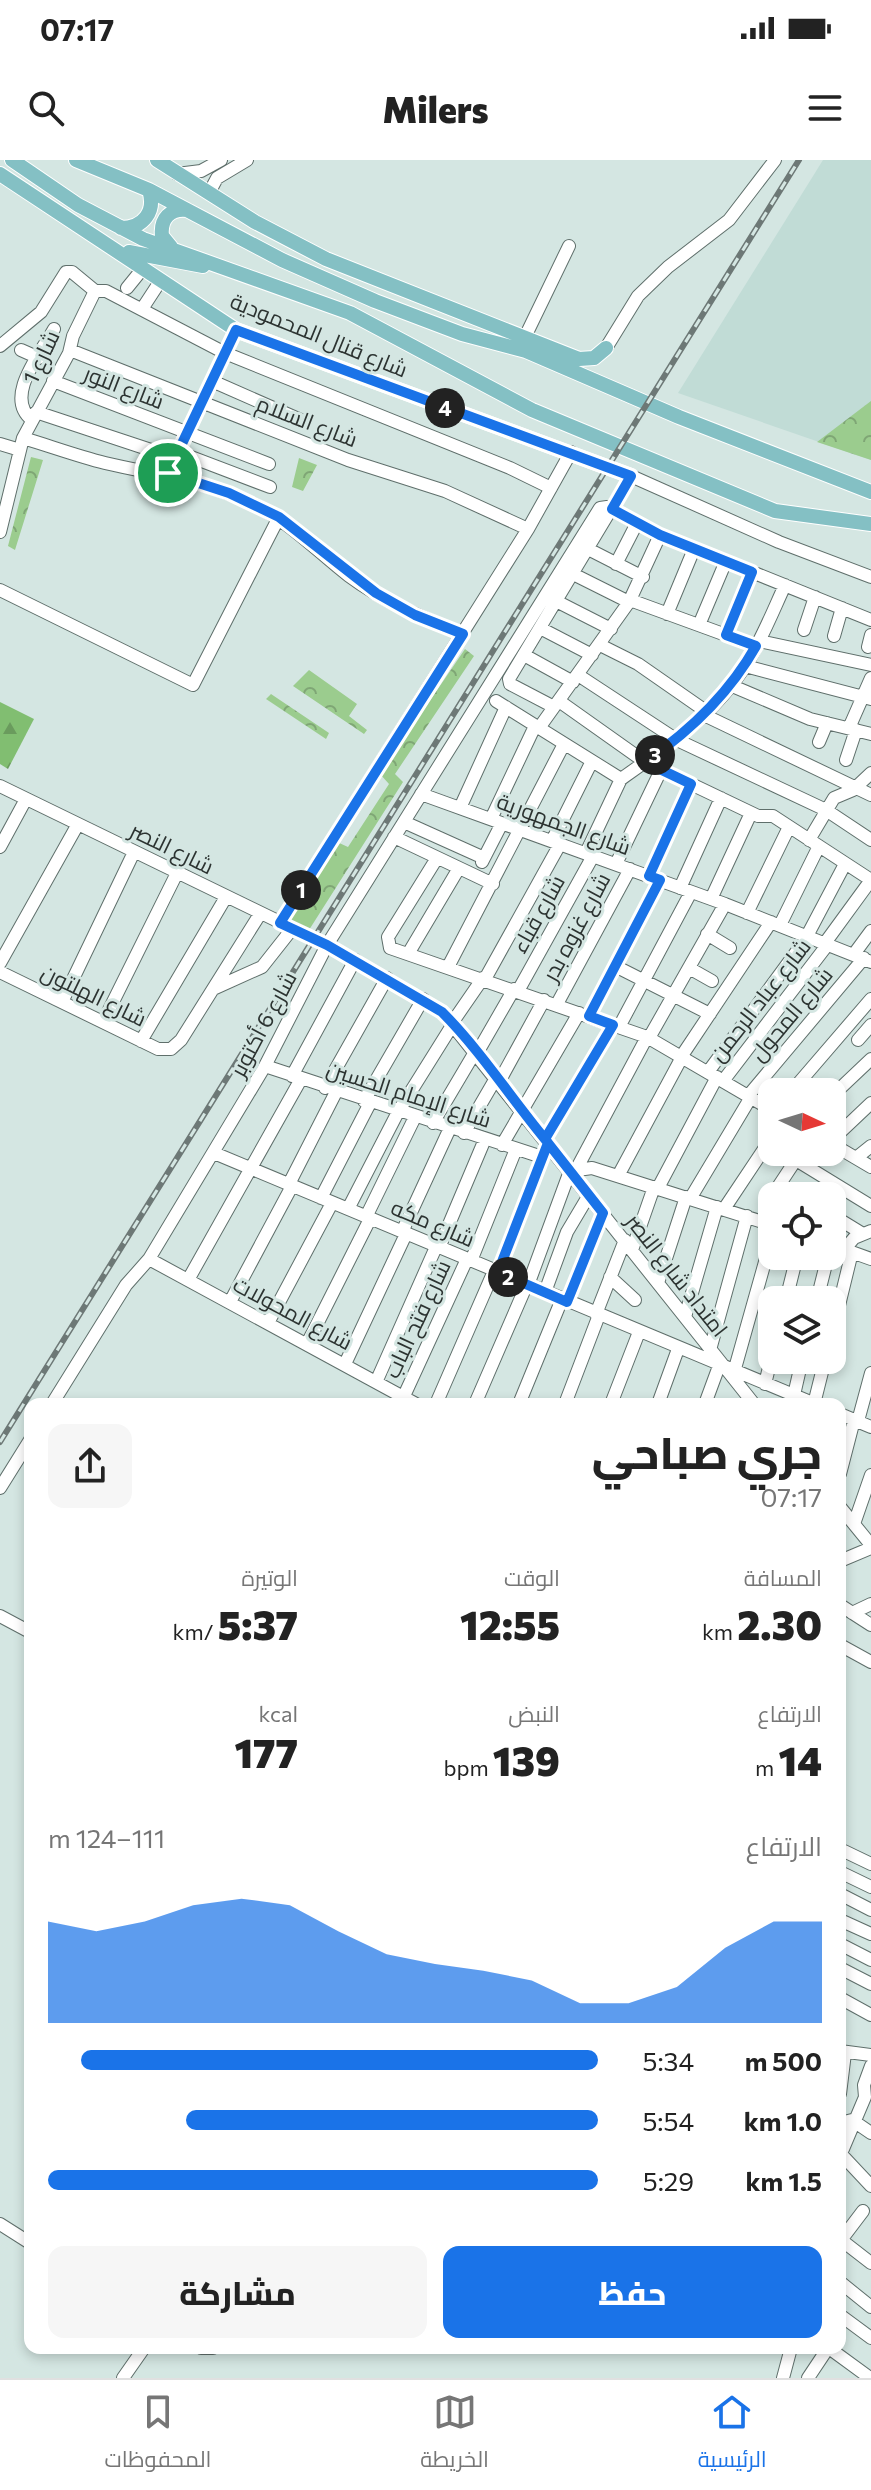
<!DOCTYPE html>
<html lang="ar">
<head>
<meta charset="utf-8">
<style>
	:root { --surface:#fff; --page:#f6f6f6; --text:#222; --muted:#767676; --line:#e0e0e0; --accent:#1a73e8 }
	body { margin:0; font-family:Commissioner,Cairo,sans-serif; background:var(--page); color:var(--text); direction:rtl; height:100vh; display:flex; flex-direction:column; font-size:30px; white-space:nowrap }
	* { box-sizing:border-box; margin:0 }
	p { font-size:26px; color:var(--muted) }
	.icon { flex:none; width:44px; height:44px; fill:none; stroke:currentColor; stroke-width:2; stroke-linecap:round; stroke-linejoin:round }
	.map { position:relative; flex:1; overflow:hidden; direction:ltr }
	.side { position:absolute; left:24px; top:1238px; width:822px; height:956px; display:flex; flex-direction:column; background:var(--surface); border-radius:16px; box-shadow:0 4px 12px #0003; direction:rtl }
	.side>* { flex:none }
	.needle { width:52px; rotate:94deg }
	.tools { position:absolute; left:758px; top:918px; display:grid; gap:16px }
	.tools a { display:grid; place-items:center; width:88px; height:88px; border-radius:16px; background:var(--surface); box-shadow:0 4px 12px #0003; font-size:40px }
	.pin { position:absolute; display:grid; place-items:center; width:68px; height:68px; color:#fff; margin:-34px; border:4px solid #fff; border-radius:50%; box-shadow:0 2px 8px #0007 }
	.km { position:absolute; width:40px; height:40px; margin:-20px; border-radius:50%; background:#222; color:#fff; font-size:22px; line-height:40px; text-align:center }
	.round { display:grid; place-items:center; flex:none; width:84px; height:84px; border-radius:16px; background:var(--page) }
	.head { display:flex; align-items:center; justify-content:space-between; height:136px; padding:0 24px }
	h1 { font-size:44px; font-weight:800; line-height:60px }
	.stats { display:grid; grid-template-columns:repeat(3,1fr); gap:12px; height:136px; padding:8px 24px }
	.stats div { display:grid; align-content:center }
	.stats b { font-size:40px; font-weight:800 }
	.stats small { font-size:22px; font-weight:400 }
	.stats p { font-size:22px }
	.chart { height:224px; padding:16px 24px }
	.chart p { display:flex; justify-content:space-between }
	.chart svg { width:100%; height:144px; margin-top:8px; fill:var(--accent); opacity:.7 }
	.primary-button { display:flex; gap:16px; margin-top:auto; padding:16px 24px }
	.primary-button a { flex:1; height:92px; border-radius:16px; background:var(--accent); color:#fff; font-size:32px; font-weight:800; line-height:92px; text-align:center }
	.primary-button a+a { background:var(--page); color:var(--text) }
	ul { padding:0 24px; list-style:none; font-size:26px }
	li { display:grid; grid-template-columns:128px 96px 1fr; align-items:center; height:60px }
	li i { height:20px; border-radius:10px; background:var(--accent) }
	.status { display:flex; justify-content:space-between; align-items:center; height:56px; padding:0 40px; background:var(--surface); direction:ltr }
	.status svg { height:22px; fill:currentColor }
	header { display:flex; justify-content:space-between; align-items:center; height:104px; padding:0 24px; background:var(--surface); font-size:36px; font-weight:800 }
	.dock { display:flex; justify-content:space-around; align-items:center; height:112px; border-top:2px solid var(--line); background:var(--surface); font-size:22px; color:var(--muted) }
	.dock a { display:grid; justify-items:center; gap:4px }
	.dock .selected { color:var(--accent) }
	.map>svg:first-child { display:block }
	.built { fill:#c1dcd6 }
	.forest { fill:url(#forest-firs) }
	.park { fill:url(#park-crowns) }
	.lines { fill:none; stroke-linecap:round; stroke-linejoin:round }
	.minor-casing { stroke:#5f6f6b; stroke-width:14 }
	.major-casing { stroke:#fff; stroke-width:16 }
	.minor { stroke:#fff; stroke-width:12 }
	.major { stroke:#84c0c4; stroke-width:14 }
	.rail-casing { stroke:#6d7876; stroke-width:6 }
	.rail { stroke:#d4e6e2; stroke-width:3; stroke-dasharray:9; stroke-linecap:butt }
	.route-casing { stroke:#fff; stroke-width:16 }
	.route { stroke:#1a73e8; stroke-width:10 }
	.labels { text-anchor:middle; stroke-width:6; stroke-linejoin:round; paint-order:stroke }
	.street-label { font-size:22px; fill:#2c3331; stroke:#d4e6e2 }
</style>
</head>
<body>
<div class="status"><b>07:17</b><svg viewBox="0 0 49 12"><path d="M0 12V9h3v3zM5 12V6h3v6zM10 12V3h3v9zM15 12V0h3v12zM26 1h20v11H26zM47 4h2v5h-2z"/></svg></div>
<header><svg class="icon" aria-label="menu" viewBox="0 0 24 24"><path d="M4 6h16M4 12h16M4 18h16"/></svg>Milers<svg class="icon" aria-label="search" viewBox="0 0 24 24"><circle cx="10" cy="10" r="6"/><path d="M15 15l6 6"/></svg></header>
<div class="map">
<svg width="871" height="2218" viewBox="0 0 871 2218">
	<defs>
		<pattern id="forest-firs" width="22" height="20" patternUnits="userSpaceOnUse" patternTransform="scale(2)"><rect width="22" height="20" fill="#81be71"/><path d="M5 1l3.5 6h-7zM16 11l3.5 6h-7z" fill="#6a9b5d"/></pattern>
		<pattern id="park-crowns" width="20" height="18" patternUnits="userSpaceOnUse" patternTransform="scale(2)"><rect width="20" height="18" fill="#9bcc8e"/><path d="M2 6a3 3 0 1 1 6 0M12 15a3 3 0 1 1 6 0" fill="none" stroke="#7fa675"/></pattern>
	</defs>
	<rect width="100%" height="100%" fill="#d4e6e2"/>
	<path class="built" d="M 823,0 L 871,0 L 871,300 L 678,233 Z"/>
	<path class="forest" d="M 0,542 L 34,559 L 8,609 L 0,604 Z"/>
	<path class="park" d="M 871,241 L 871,300 L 817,282 Z
		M 31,297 L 43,300 L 15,390 L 8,386 Z
		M 299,298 L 317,305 L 303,331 L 292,327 Z
		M 465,489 L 474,496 L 395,614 L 403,622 L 309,770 L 290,759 L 337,682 L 348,687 L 389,624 L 380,614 Z
		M 309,510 L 357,544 L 349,556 L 367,570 L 364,574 L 293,526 Z
		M 271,534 L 329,573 L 326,579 L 266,539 Z"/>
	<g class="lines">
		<g class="minor-casing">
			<path id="minor" d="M 177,14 L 201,11 L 221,0
				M 209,33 L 217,18 L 247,0
				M 127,128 L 144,107
				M 95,131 L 106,131 L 225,193 L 510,308 L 551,328
				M 142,149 L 161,120
				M 525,177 L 569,86
				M 0,186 L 41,152 L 66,112 L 72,112 L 95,131
				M 606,188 L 638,136 L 668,107 L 729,60 L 775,0
				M 21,190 L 39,198
				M 70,190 L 348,300 L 445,331 L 528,369
				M 53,221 L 269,304
				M 212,221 L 303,261
				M 36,252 L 175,298
				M 32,260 C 3,237 41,193 54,169
				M 23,278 C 50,286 77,296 105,303 C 160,316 204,319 257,346 C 292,364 318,392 349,416 C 384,442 423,458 463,474
				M 0,284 L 20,290
				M 178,292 L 270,327
				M 168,313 L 236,170
				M 0,372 L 23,278 L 69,193 L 73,176 L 95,131
				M 588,389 L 643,417
				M 616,404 L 637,363
				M 573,414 L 629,442
				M 0,430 L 193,525 L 279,357
				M 630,440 L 756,486
				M 556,441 L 611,469
				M 667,454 L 694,389
				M 699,465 L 726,401
				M 540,468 L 592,495
				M 804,470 L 815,437
				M 726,475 L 752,412
				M 834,476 L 842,448
				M 759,481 L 871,505
				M 600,485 L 638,504 L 707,552
				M 868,487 L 871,475
				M 524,495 L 573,522
				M 745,506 L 871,539
				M 578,515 L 677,580 L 826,650 L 871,680
				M 730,525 L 810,559 L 871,574
				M 496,541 L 621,619
				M 559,541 L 645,602 L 758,656 L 773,656 L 871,720
				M 554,547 L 510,524 L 509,519 L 631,316 L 779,382 L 871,417
				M 704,555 L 871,635
				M 539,568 L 629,442 L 660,375
				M 849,568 L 871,518
				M 819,582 L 827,563
				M 846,600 L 856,570
				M 621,619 C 668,586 716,553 747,503 C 762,479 773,451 785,425
				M 0,626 L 327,785 L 442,852 L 754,1244
				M 421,634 L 725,744 L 871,802
				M 460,648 L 506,547
				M 491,659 L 535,566
				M 404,662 L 484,698
				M 394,677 L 493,724
				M 809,680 L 834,638 L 853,630 L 871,613
				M 552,681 L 592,601
				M 0,687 L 26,639
				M 586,693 L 621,619
				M 437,698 L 388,777 L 390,788 L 647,877 L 772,950
				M 482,702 L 502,663
				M 616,704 L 661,610
				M 649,716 L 691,624
				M 680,728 L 721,638
				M 711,739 L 751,653
				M 747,753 L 789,667
				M 280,763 L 528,369 L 571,292
				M 780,765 L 819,686
				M 707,774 L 730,788
				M 807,776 L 845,704
				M 825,783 L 871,720
				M 408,794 L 459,708
				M 854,794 L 871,771
				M 0,803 L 78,664
				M 615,806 L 710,854
				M 448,807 L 564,584
				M 689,808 L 712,821
				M 0,812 L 158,889 L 171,889 L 181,880 L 260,754
				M 485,819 L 560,684
				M 213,829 L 262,807 L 292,769
				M 518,831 L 593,696
				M 62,842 L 134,692
				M 557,844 L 630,709
				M 589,856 L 660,720
				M 103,862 L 177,713
				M 452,863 L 483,818
				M 619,867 L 691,732
				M 649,878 L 725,744
				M 858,880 L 871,865
				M 141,881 L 226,737
				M 476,895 L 514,829
				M 681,897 L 771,762
				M 265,906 L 542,997
				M 708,912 L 808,776
				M 292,916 L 355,800
				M 723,921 L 828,784
				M 499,922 L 544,840
				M 325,928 L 387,818
				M 791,932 L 871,839
				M 748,936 L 864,798
				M 832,936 L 871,899
				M 364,941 L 423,839
				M 433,963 L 475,892
				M 464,973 L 496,918
				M 545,979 L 613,865
				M 832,980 L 871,943
				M 832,984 L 871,1007
				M 502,985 L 579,853
				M 214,993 L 815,1244
				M 856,998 L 871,986
				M 796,1000 L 871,1046
				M 577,1008 L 647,877
				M 618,1016 L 682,897
				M 289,1024 L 336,932
				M 780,1025 L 799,1036
				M 658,1028 L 717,917
				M 772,1036 L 801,992
				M 321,1038 L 370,943
				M 690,1039 L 751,937
				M 348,1049 L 398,952 L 453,864
				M 724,1049 L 772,977
				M 832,1055 L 863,1074
				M 366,1057 L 415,957
				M 402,1072 L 450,968
				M 832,1085 L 871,1099
				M 439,1088 L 485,979
				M 632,1090 L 654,1027
				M 844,1090 L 854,1078 L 871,1071
				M 149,1099 L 416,1244
				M 471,1101 L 516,989
				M 498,1112 L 544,992
				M 610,1117 L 635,1140
				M 188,1120 L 301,919
				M 658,1123 L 686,1037
				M 528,1125 L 570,1011 L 592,1008 L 772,1065
				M 545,1132 L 567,1072 L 589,1035
				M 786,1140 L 797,1096
				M 817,1140 L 828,1096
				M 230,1142 L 292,1026
				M 567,1142 L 603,1053
				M 596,1154 L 625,1080
				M 685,1157 L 717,1047
				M 268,1163 L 332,1043
				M 832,1174 L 852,1092
				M 307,1184 L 370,1059
				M 710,1190 L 747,1056
				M 345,1204 L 406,1074
				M 734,1212 L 772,1077
				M 377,1220 L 436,1087
				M 765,1224 L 772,1195
				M 794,1235 L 802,1200
				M 404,1236 L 467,1099
				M 52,1244 L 126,1125 L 149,1099 L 265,906 L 327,785 L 600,348 L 607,347 L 660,375 L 871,460
				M 436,1244 L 494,1111
				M 475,1244 L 527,1124
				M 519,1244 L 562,1139
				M 565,1244 L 599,1155
				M 611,1244 L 639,1172
				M 658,1244 L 678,1189
				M 705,1244 L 719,1206
				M 814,1244 L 825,1200
				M 840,1254 L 871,1267
				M 858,1261 L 871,1213
				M 840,1314 L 854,1260
				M 0,1328 L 30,1280
				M 840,1347 L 871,1385
				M 854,1364 L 871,1315
				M 840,1401 L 871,1388
				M 840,1445 L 871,1465
				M 852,1453 L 871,1444
				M 0,1456 L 30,1472
				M 840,1485 L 871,1502
				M 844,1691 L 871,1704
				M 840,1712 L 871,1727
				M 840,1734 L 871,1750
				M 840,1760 L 871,1774
				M 840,1784 L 871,1800
				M 840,1808 L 871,1824
				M 840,1838 L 871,1855
				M 840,1891 L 871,1895
				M 840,1934 L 845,1893
				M 840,1963 L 852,1960 L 871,1973
				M 841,1994 L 871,2026
				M 840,1996 L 865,1937 L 864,1925 L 871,1906
				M 0,2064 L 30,2083
				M 840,2079 L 871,2103
				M 841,2080 L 863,2051
				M 840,2122 L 871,2147
				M 840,2155 L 871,2178
				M 201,2188 L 213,2188
				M 829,2188 L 870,2218
				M 123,2218 L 144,2188
				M 783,2218 L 791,2188
				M 808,2218 L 828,2188"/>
		</g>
		<g class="major-casing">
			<path id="major" d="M 12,0 L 78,45 L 143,79 L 350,153 L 532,250 L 775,351 L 871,364
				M 76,0 L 149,30 L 282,100 L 375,141 L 462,174 L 526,191 L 679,257 L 871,332
				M 157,0 L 255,62 L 326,99 L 579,199 L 594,198 L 606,188
				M 0,14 L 236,170 L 631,316
				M 121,68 C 144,68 156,51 149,30
				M 171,87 L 162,76 C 160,59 170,48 187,50
				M 129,92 L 203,106"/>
		</g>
		<use href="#minor" class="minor"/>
		<use href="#major" class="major"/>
		<g class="rail-casing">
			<path id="rail" d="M 0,1282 L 799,0"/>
		</g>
		<use href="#rail" class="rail"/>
	</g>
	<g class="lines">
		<g class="route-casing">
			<path id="route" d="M 168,313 L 229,333 L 279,357 L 376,433 L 415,455 L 463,474 L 280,763 L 327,785 L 442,852 C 480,890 511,938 545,979 L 548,983 L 603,1053 L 567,1142 L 498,1112 L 548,983 L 545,979 L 613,865 L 589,856 L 660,720 L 649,716 L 691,624 L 645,602 C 690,571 729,534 756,486 L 726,475 L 752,412 L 660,375 L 612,349 L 631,316 L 236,170 L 168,313"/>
		</g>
		<use href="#route" class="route"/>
	</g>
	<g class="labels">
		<g class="street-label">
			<text transform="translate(319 175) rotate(22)" y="8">شارع قنال المحمودية</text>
			<text transform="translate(41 197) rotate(-65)" y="8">شارع 1</text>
			<text transform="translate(124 227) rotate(21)" y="8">شارع النور</text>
			<text transform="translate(307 261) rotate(21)" y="8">شارع السلام</text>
			<text transform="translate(564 664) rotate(20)" y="8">شارع الجمهورية</text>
			<text transform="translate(172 688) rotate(26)" y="8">شارع النصر</text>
			<text transform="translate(538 754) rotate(-61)" y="8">شارع قباء</text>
			<text transform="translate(576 767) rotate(-62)" y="8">شارع غزوه بدر</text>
			<text transform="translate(94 835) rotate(26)" y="8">شارع الهلتون</text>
			<text transform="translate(760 840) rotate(-52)" y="8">شارع عباد الرحمن</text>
			<text transform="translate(791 854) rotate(-50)" y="8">شارع المحول</text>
			<text transform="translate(263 864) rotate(-62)" y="8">شارع 6 أكتوبر</text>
			<text transform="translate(409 934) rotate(18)" y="8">شارع الإمام الحسين</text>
			<text transform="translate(433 1063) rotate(23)" y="8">شارع مكه</text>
			<text transform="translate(677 1115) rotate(52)" y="8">امتداد شارع النصر</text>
			<text transform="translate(293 1153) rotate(28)" y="8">شارع المحولات</text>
			<text transform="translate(417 1159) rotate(-65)" y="8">شارع فتح الباب</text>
		</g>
	</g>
</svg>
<div class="tools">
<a><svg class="needle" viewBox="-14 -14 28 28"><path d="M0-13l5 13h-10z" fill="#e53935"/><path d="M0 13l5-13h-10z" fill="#767676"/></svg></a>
<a><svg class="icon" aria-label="locate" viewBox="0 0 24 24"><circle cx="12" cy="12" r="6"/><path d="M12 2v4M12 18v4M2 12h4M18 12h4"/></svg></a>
<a><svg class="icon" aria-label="layers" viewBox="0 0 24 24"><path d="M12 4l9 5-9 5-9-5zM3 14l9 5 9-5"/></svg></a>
</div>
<div class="pin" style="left:168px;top:313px;background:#1e9e55"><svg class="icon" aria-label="arrive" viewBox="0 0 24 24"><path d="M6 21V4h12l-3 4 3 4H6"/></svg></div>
<b class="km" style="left:301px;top:730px">1</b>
<b class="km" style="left:508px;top:1117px">2</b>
<b class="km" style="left:655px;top:595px">3</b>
<b class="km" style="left:445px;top:248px">4</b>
<section class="side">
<div class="head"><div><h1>جري صباحي</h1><p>07:17</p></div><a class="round"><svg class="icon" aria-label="share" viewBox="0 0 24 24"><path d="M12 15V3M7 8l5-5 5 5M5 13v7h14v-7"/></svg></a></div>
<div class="stats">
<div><p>المسافة</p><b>2.30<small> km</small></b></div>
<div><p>الوقت</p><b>12:55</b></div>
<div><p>الوتيرة</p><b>5:37<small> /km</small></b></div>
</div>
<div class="stats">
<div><p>الارتفاع</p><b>14<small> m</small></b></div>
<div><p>النبض</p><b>139<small> bpm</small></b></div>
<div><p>kcal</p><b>177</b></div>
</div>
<div class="chart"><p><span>الارتفاع</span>111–124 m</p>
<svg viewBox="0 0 160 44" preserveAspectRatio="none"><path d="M0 44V13L10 16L20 13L30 8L40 6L50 8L60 16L70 23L80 26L90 28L100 31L110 38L120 38L130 33L140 21L150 13L160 13V44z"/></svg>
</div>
<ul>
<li><b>500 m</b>5:34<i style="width:94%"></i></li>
<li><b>1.0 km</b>5:54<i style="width:75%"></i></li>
<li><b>1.5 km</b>5:29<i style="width:100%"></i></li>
</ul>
<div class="primary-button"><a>حفظ</a><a>مشاركة</a></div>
</section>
</div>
<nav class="dock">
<a class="selected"><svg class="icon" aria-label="home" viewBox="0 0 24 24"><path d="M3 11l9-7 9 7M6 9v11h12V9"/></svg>الرئيسية</a>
<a><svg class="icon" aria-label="map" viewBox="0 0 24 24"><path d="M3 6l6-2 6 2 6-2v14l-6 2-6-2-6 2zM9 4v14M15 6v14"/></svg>الخريطة</a>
<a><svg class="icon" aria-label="saved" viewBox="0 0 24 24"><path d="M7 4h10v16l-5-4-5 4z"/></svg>المحفوظات</a>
</nav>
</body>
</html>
